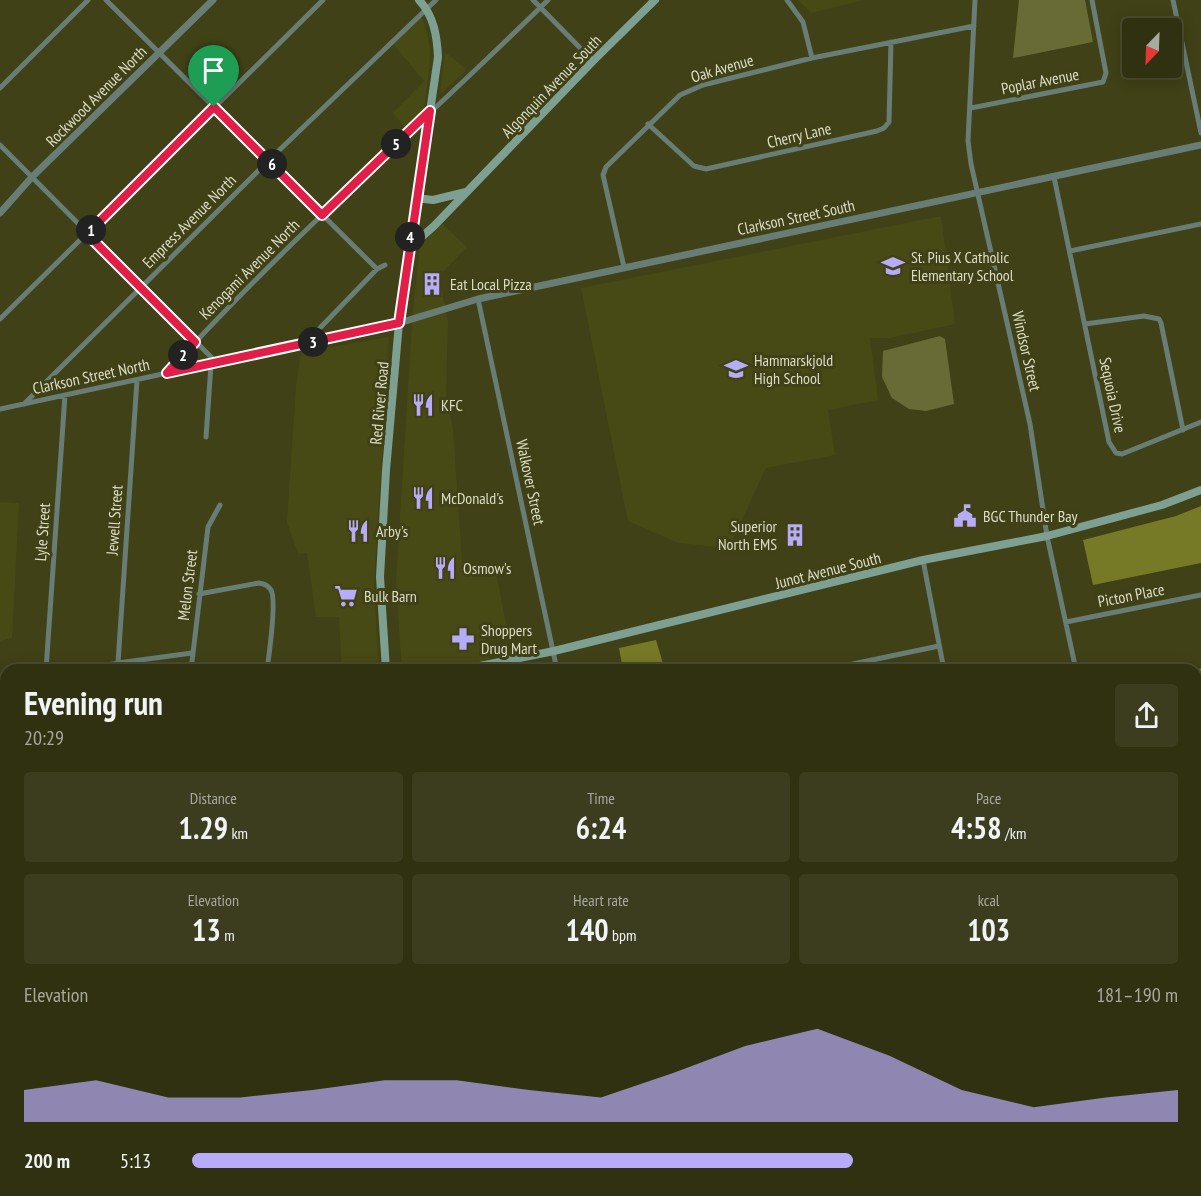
<!DOCTYPE html>
<html lang="en">
<head>
<meta charset="utf-8">
<style>
	:root { --surface:#303110; --page:#3c3d1e; --text:#f1f3f6; --muted:#a8a99f; --line:#4b4c30; --accent:#b8abf7 }
	body { margin:0; font-family:"PT Sans Narrow",sans-serif; background:var(--page); color:var(--text); height:100vh; display:flex; flex-direction:column; font-size:22px; white-space:nowrap }
	* { box-sizing:border-box; margin:0 }
	p { font-size:20px; color:var(--muted) }
	.icon { flex:none; width:33px; height:33px; fill:none; stroke:currentColor; stroke-width:2; stroke-linecap:round; stroke-linejoin:round }
	.map { position:relative; flex:1; overflow:hidden }
	.sheet { position:absolute; left:0px; top:664px; width:1202px; height:532px; display:flex; flex-direction:column; background:var(--surface); border-radius:18px 18px 0 0; box-shadow:0 3px 15px #0003,0 0 0 2px var(--line) }
	.sheet>* { flex:none }
	.needle { width:39px; rotate:203deg }
	.tools { position:absolute; left:1122px; top:18px; display:grid; gap:12px }
	.tools a { display:grid; place-items:center; width:60px; height:60px; border-radius:6px; background:var(--surface); box-shadow:0 3px 15px #0003,0 0 0 2px var(--line); font-size:30px }
	.pin { position:absolute; display:grid; place-items:center; width:51px; height:51px; color:#fff; margin:-62px -26px; border-radius:50% 50% 50% 0; rotate:-45deg; box-shadow:0 0 6px #0007 }
	.pin .icon { rotate:45deg }
	.km { position:absolute; width:30px; height:30px; margin:-15px; border-radius:50%; background:#222; color:#fff; font-size:16px; line-height:30px; text-align:center }
	.round { display:grid; place-items:center; flex:none; width:63px; height:63px; border-radius:6px; background:var(--page) }
	.summary { display:flex; align-items:center; justify-content:space-between; height:102px; padding:0 24px }
	h1 { font-size:33px; font-weight:700; line-height:45px }
	.stats { display:grid; grid-template-columns:repeat(3,1fr); gap:9px; height:102px; padding:6px 24px }
	.stats div { display:grid; align-content:center; border-radius:6px; background:var(--page); text-align:center }
	.stats b { font-size:30px; font-weight:700 }
	.stats small { font-size:16px; font-weight:400 }
	.stats p { font-size:16px }
	.chart { height:168px; padding:12px 24px }
	.chart p { display:flex; justify-content:space-between }
	.chart svg { width:100%; height:108px; margin-top:6px; fill:var(--accent); opacity:.7 }
	ul { padding:0 24px; list-style:none; font-size:20px }
	li { display:grid; grid-template-columns:96px 72px 1fr; align-items:center; height:45px }
	li i { height:15px; border-radius:8px; background:var(--accent) }
	.map>svg:first-child { display:block }
	.built { fill:#484a15 }
	.green { fill:#696b37 }
	.forest { fill:#767926 }
	.lines { fill:none; stroke-linecap:round; stroke-linejoin:round }
	.minor { stroke:#677d75; stroke-width:5 }
	.tertiary { stroke:#677d75; stroke-width:7 }
	.secondary { stroke:#7da093; stroke-width:8 }
	.primary { stroke:#8dbaaa; stroke-width:8 }
	.trunk { stroke:#94c6b4; stroke-width:8 }
	.route-casing { stroke:#fff; stroke-width:12 }
	.route { stroke:#e11d48; stroke-width:8 }
	.labels { text-anchor:middle; stroke-width:6; stroke-linejoin:round; paint-order:stroke }
	.street-label { font-size:16px; fill:#dcdec7; stroke:#404116 }
	.poi-label { font-size:16px; fill:#dcdec7; stroke:#404116; text-anchor:start }
</style>
</head>
<body>
<div class="map">
<svg width="1201" height="1196" viewBox="0 0 1201 1196">
	<rect width="100%" height="100%" fill="#404116"/>
	<path class="built" d="M 798,0 L 864,0 L 811,13 Z
		M 420,14 L 425,26 L 430,48 L 429,72 L 423,115 L 407,130 L 393,113 L 424,81 L 393,44 Z
		M 445,52 L 467,70 L 440,94 Z
		M 941,216 L 955,324 L 890,338 L 870,338 L 878,400 L 828,410 L 835,455 L 766,468 L 729,548 L 678,543 L 628,521 L 581,288 Z
		M 442,224 L 467,247 L 439,276 L 448,322 L 446,396 L 453,429 L 463,575 L 495,568 L 507,628 L 484,633 L 490,661 L 446,670 L 402,670 L 396,581 L 413,310 L 420,246 Z
		M 389,337 L 374,585 L 379,670 L 342,670 L 339,617 L 316,617 L 307,553 L 298,554 L 287,522 L 296,387 L 301,352 Z
		M 0,502 L 19,503 L 12,638 L 0,641 Z
		M 264,1191 L 524,1191 L 528,1196 L 258,1196 Z
		M 553,1191 L 674,1191 L 675,1196 L 557,1196 Z"/>
	<path class="green" d="M 1019,0 L 1085,0 L 1093,42 L 1013,58 Z
		M 940,336 L 945,339 L 954,404 L 926,411 L 909,409 L 892,398 L 882,377 L 883,351 Z"/>
	<path class="forest" d="M 1201,506 L 1201,563 L 1093,585 L 1083,540 L 1176,516 Z
		M 656,640 L 665,670 L 623,670 L 619,648 Z
		M 6,1038 L 6,1115 L 0,1117 L 0,1040 Z"/>
	<g class="lines">
		<path class="minor" d="M 106,0 L 377,269
			M 533,0 L 593,61
			M 787,0 L 803,22 L 812,58
			M 975,0 L 968,141 L 971,164 L 1030,424 L 1047,536 L 1076,670
			M 1173,0 L 1201,133
			M 0,88 L 88,0
			M 971,108 L 1103,82 L 1106,73 L 1092,0
			M 648,124 L 694,166 L 706,169 L 877,131 L 884,128 L 889,122 L 891,42
			M 0,145 L 217,363
			M 1054,177 L 1109,442 L 1116,453 L 1122,454 L 1201,422
			M 1070,251 L 1201,224
			M 624,267 L 603,175 L 606,167 L 680,95 L 703,85 L 812,58 L 974,26
			M 478,299 L 557,670
			M 0,319 L 323,0
			M 1085,324 L 1144,316 L 1159,319 L 1161,323 L 1183,430
			M 314,342 L 319,329 L 377,269 L 385,265
			M 167,373 C 286,241 421,125 548,0
			M 24,404 L 269,160 L 436,0
			M 0,409 L 399,323
			M 206,437 L 211,365
			M 923,560 L 944,670
			M 199,594 L 259,583 C 264,584 268,585 271,590 C 277,600 269,655 267,670
			M 1066,622 L 1201,595
			M 118,663 L 137,380
			M 46,670 L 65,395
			M 82,670 L 118,663 L 192,653
			M 191,670 L 208,527 L 220,505
			M 824,670 L 939,646
			M 1196,672 L 1201,671
			M 0,689 L 6,687
			M 1196,830 L 1201,829
			M 1196,911 L 1201,910
			M 0,933 L 6,931
			M 1196,998 L 1201,996
			M 1196,1087 L 1201,1086
			M 0,1160 L 6,1158
			M 1196,1177 L 1201,1176
			M 146,1191 L 150,1196
			M 665,1191 L 666,1196
			M 863,1191 L 864,1196
			M 1017,1191 L 1018,1196
			M 674,1196 L 697,1191
			M 1097,1196 L 1123,1191"/>
		<path class="tertiary" d="M 0,213 L 32,177 L 213,0
			M 399,323 L 478,299 L 1201,145"/>
		<path class="secondary" d="M 416,198 L 433,200 L 466,192
			M 408,249 L 434,226 L 593,61 L 655,0
			M 386,670 L 380,577 L 386,470 L 399,323 L 438,57 C 437,36 434,16 419,0
			M 460,670 L 554,651 L 923,560 L 1047,536 L 1162,505 L 1201,490
			M 0,769 L 6,768"/>
		<path class="primary" d="M 531,1191 L 535,1196
			M 545,1191 L 549,1196"/>
		<path class="trunk" d="M 1196,734 L 1201,732
			M 1196,746 L 1201,745
			M 0,1021 L 6,1019
			M 0,1029 L 6,1027"/>
	</g>
	<g class="lines">
		<g class="route-casing">
			<path id="route" d="M 214,107 L 322,215 L 430,111 L 399,323 L 167,373 L 195,342 L 87,234 Z"/>
		</g>
		<use href="#route" class="route"/>
	</g>
	<defs>
		<g id="school-bare" transform="scale(1.8)"><path d="M0-5L7-2L0 1L-7-2ZM-4 1L0 2.5L4 1V4Q0 6-4 4Z" fill="#b8abf7" stroke="#404116" stroke-width="2.5" paint-order="stroke"/></g>
		<g id="building-bare" transform="scale(1.8)"><path d="M-4-6H4V6H1V3H-1V6H-4ZM-2.5-4.3h1.7v1.8h-1.7ZM.8-4.3h1.7v1.8H.8ZM-2.5-1h1.7V.8h-1.7ZM.8-1h1.7V.8H.8Z" fill="#b8abf7" stroke="#404116" stroke-width="2.5" paint-order="stroke"/></g>
		<g id="restaurant-bare" transform="scale(1.8)"><path d="M-5-6h1v4h1v-4h1v4h1v-4h1v5L-1.5 .5V6h-2V.5L-5-1ZM5-6V6H3V1.5H1.5Q1.5-4 5-6Z" fill="#b8abf7" stroke="#404116" stroke-width="2.5" paint-order="stroke"/></g>
		<g id="civic-bare" transform="scale(1.8)"><path d="M-.6-6.5H3V-4.5H.6V-3L4-1V1h2V6H-6V1h2V-1L-.6-3ZM-1.2 2.5V6h2.4V2.5Z" fill="#b8abf7" stroke="#404116" stroke-width="2.5" paint-order="stroke"/></g>
		<g id="supermarket-bare" transform="scale(1.8)"><path d="M-6-5.5h2.5l.6 2H6L4.5 2H-2.5L-4.4-4H-6ZM-1.5 3.2a1.3 1.3 0 1 0 .1 0ZM3 3.2a1.3 1.3 0 1 0 .1 0Z" fill="#b8abf7" stroke="#404116" stroke-width="2.5" paint-order="stroke"/></g>
		<g id="pharmacy-bare" transform="scale(1.8)"><path d="M-2-6h4v4h4v4h-4v4h-4v-4h-4v-4h4Z" fill="#b8abf7" stroke="#404116" stroke-width="2.5" paint-order="stroke"/></g>
	</defs>
	<g fill-rule="evenodd">
		<use href="#school-bare" x="893" y="266"/>
		<use href="#building-bare" x="432" y="284"/>
		<use href="#school-bare" x="736" y="369"/>
		<use href="#restaurant-bare" x="423" y="405"/>
		<use href="#restaurant-bare" x="423" y="498"/>
		<use href="#civic-bare" x="965" y="516"/>
		<use href="#restaurant-bare" x="358" y="531"/>
		<use href="#building-bare" x="795" y="535"/>
		<use href="#restaurant-bare" x="445" y="568"/>
		<use href="#supermarket-bare" x="346" y="596"/>
		<use href="#pharmacy-bare" x="463" y="639"/>
	</g>
	<g class="labels">
		<g class="street-label">
			<text transform="translate(722 68) rotate(-16)" y="6">Oak Avenue</text>
			<text transform="translate(1040 81) rotate(-11)" y="6">Poplar Avenue</text>
			<text transform="translate(551 86) rotate(-46)" y="6">Algonquin Avenue South</text>
			<text transform="translate(96 96) rotate(-45)" y="6">Rockwood Avenue North</text>
			<text transform="translate(799 135) rotate(-13)" y="6">Cherry Lane</text>
			<text transform="translate(796 217) rotate(-12)" y="6">Clarkson Street South</text>
			<text transform="translate(189 221) rotate(-45)" y="6">Empress Avenue North</text>
			<text transform="translate(249 269) rotate(-45)" y="6">Kenogami Avenue North</text>
			<text transform="translate(1027 351) rotate(77)" y="6">Windsor Street</text>
			<text transform="translate(91 376) rotate(-12)" y="6">Clarkson Street North</text>
			<text transform="translate(1113 395) rotate(78)" y="6">Sequoia Drive</text>
			<text transform="translate(379 403) rotate(-85)" y="6">Red River Road</text>
			<text transform="translate(531 482) rotate(78)" y="6">Walkover Street</text>
			<text transform="translate(114 520) rotate(-86)" y="6">Jewell Street</text>
			<text transform="translate(42 532) rotate(-86)" y="6">Lyle Street</text>
			<text transform="translate(828 570) rotate(-14)" y="6">Junot Avenue South</text>
			<text transform="translate(187 585) rotate(-83)" y="6">Melon Street</text>
			<text transform="translate(1131 595) rotate(-11)" y="6">Picton Place</text>
		</g>
		<g class="poi-label">
			<text x="911" y="263">St. Pius X Catholic<tspan x="911" dy="18">Elementary School</tspan></text>
			<text x="450" y="290">Eat Local Pizza</text>
			<text x="754" y="366">Hammarskjold<tspan x="754" dy="18">High School</tspan></text>
			<text x="441" y="411">KFC</text>
			<text x="441" y="504">McDonald's</text>
			<text x="983" y="522">BGC Thunder Bay</text>
			<text x="777" y="532" text-anchor="end">Superior<tspan x="777" dy="18">North EMS</tspan></text>
			<text x="376" y="537">Arby's</text>
			<text x="463" y="574">Osmow's</text>
			<text x="364" y="602">Bulk Barn</text>
			<text x="481" y="636">Shoppers<tspan x="481" dy="18">Drug Mart</tspan></text>
		</g>
	</g>
</svg>
<div class="tools">
<a><svg class="needle" viewBox="-14 -14 28 28"><path d="M0-13l5 13h-10z" fill="#e53935"/><path d="M0 13l5-13h-10z" fill="#a8a99f"/></svg></a>
</div>
<div class="pin" style="left:214px;top:107px;background:#1e9e55"><svg class="icon" aria-label="arrive" viewBox="0 0 24 24"><path d="M6 21V4h12l-3 4 3 4H6"/></svg></div>
<b class="km" style="left:91px;top:230px">1</b>
<b class="km" style="left:183px;top:355px">2</b>
<b class="km" style="left:313px;top:342px">3</b>
<b class="km" style="left:410px;top:237px">4</b>
<b class="km" style="left:396px;top:144px">5</b>
<b class="km" style="left:272px;top:164px">6</b>
<section class="sheet">
<div class="summary"><div><h1>Evening run</h1><p>20:29</p></div><a class="round"><svg class="icon" aria-label="share" viewBox="0 0 24 24"><path d="M12 15V3M7 8l5-5 5 5M5 13v7h14v-7"/></svg></a></div>
<div class="stats">
<div><p>Distance</p><b>1.29<small> km</small></b></div>
<div><p>Time</p><b>6:24</b></div>
<div><p>Pace</p><b>4:58<small> /km</small></b></div>
</div>
<div class="stats">
<div><p>Elevation</p><b>13<small> m</small></b></div>
<div><p>Heart rate</p><b>140<small> bpm</small></b></div>
<div><p>kcal</p><b>103</b></div>
</div>
<div class="chart"><p><span>Elevation</span>181–190 m</p>
<svg viewBox="0 0 160 44" preserveAspectRatio="none"><path d="M0 44V31L10 27L20 34L30 34L40 31L50 27L60 27L70 31L80 34L90 24L100 13L110 6L120 17L130 31L140 38L150 34L160 31V44z"/></svg>
</div>
<ul>
<li><b>200 m</b>5:13<i style="width:67%"></i></li>
</ul>
</section>
</div>
</body>
</html>
